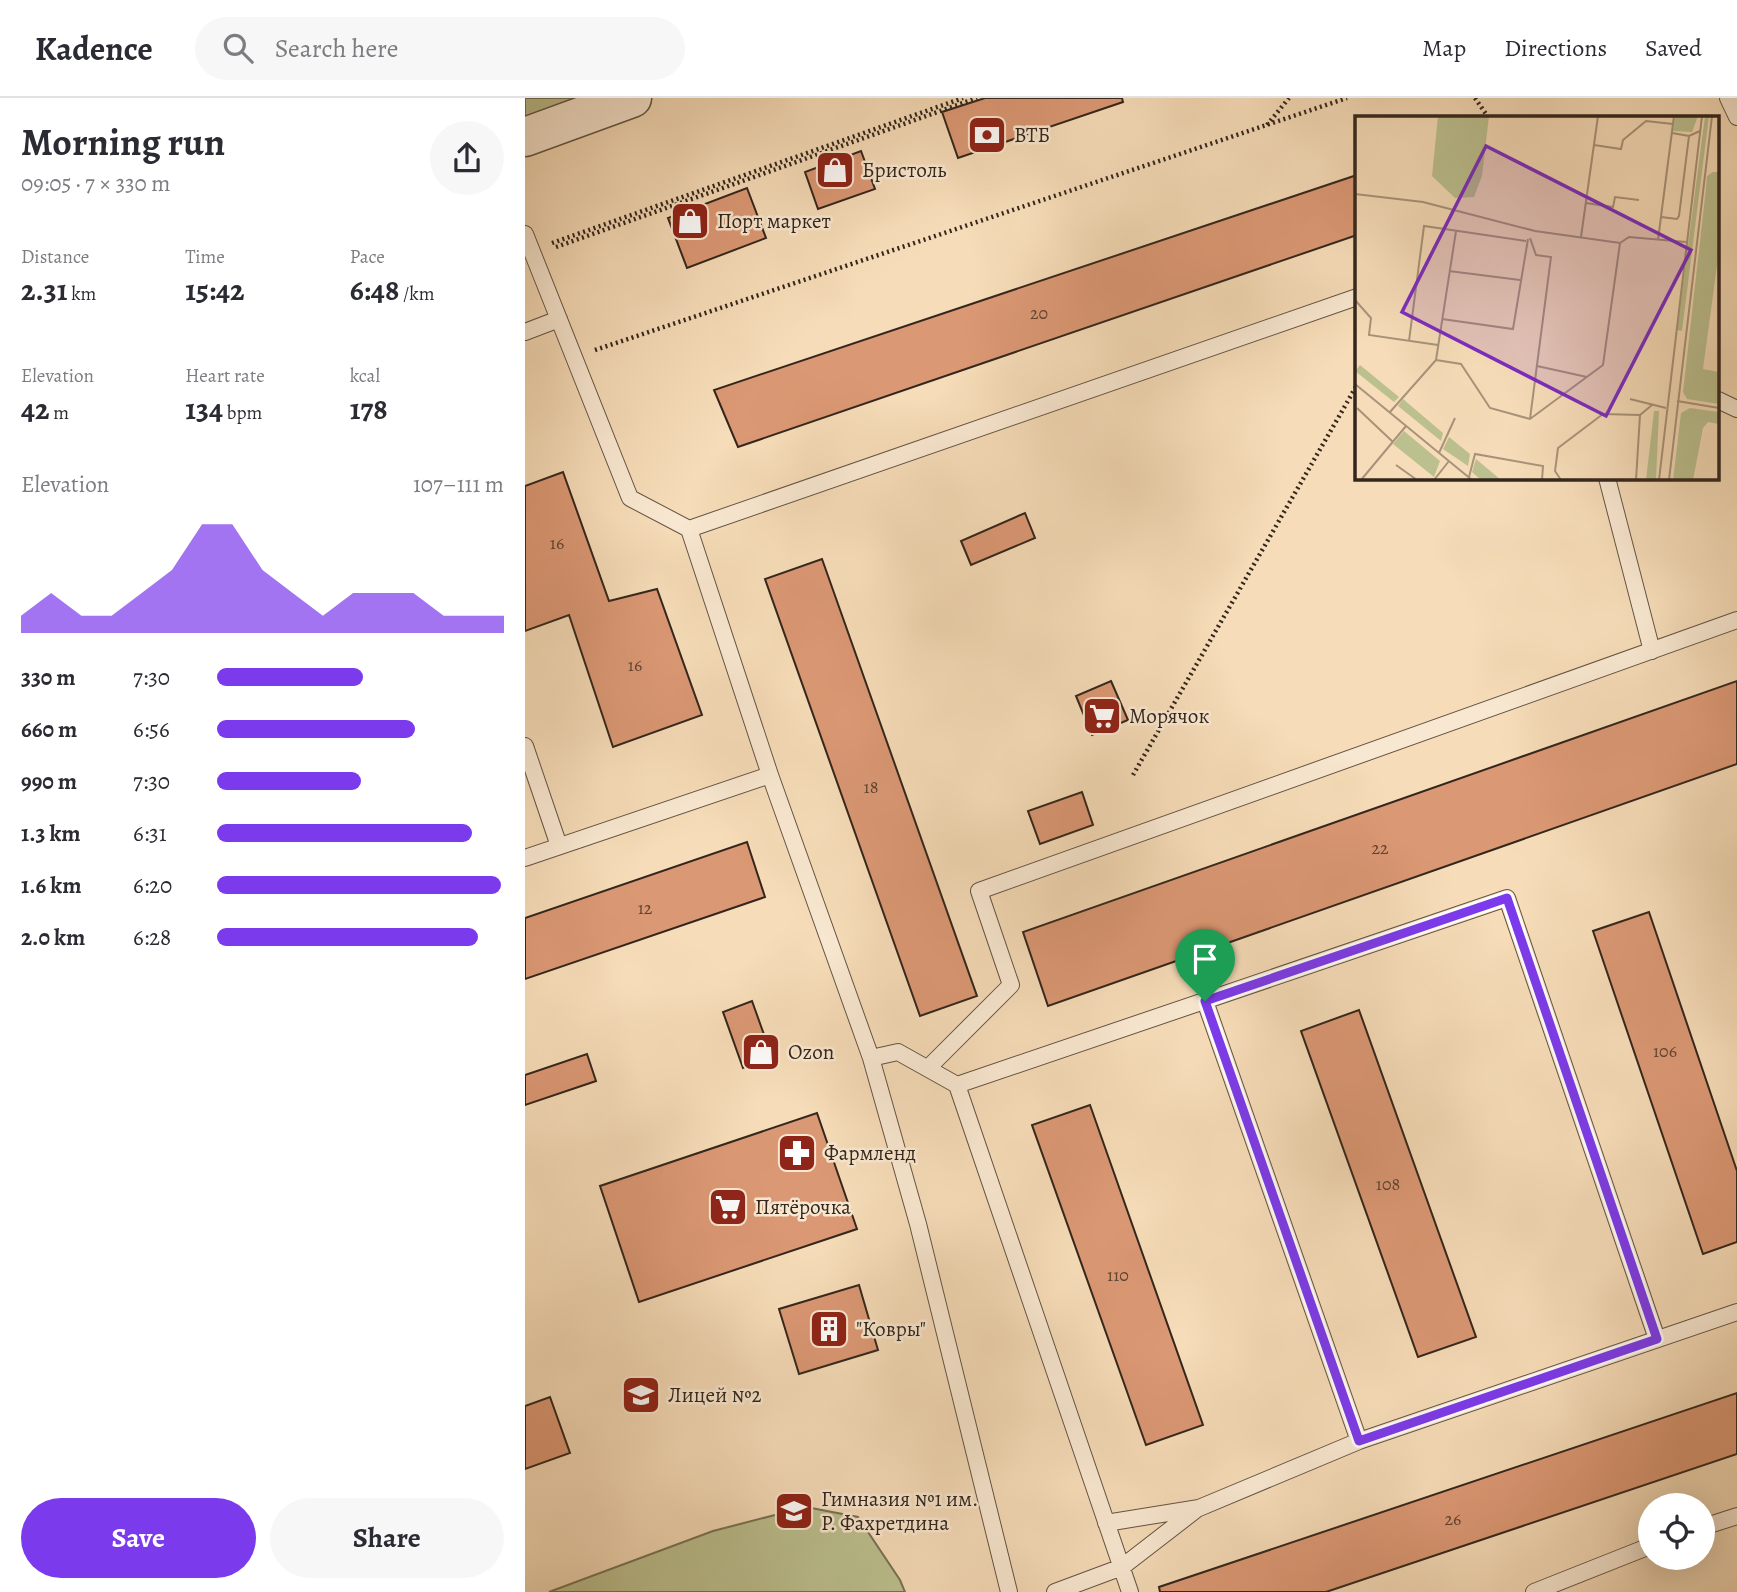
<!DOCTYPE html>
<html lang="en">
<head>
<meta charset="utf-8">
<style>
	:root { --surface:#fff; --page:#f7f7f7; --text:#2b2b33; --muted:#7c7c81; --line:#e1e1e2; --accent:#7c3aed }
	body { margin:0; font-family:Alegreya,serif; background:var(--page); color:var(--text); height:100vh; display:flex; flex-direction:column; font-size:26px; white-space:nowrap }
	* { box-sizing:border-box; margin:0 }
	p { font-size:23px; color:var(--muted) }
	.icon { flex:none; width:38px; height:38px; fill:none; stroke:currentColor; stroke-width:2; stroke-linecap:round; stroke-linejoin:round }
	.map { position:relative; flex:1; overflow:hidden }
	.side { display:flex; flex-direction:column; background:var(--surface); width:525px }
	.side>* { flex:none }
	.buttons { position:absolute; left:1113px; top:1395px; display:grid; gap:14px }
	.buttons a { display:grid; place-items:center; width:77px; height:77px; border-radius:50%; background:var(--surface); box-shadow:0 7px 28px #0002; font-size:35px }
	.pin { position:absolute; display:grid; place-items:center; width:60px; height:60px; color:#fff; margin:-72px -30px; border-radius:50% 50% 50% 0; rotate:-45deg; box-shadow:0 0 7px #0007 }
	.pin .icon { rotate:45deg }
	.round { display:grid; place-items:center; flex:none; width:74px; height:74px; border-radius:37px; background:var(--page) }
	.overview { display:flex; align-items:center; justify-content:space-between; height:119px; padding:0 21px }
	h1 { font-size:38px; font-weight:600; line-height:52px }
	.stats { display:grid; grid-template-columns:repeat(3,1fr); gap:10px; height:119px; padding:7px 21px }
	.stats div { display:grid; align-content:center }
	.stats b { font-size:30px; font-weight:600 }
	.stats small { font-size:19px; font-weight:400 }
	.stats p { font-size:19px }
	.chart { height:196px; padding:14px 21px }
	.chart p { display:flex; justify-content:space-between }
	.chart svg { width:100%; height:126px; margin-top:7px; fill:var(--accent); opacity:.7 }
	.primary-button { display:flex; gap:14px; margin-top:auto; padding:14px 21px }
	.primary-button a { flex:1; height:80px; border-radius:42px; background:var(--accent); color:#fff; font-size:28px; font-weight:600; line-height:80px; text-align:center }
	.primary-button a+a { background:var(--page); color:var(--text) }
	ul { padding:0 21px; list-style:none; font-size:23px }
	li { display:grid; grid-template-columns:112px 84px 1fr; align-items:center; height:52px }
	li i { height:18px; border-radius:9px; background:var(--accent) }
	header { display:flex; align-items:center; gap:42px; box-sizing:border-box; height:98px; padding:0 35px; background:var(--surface); border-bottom:2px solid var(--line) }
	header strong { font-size:33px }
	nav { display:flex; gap:38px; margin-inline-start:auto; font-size:24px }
	.search { width:490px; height:63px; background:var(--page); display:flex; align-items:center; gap:18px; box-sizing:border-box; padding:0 24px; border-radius:38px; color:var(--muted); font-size:26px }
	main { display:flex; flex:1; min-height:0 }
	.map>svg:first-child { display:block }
	.green { fill:#bcc08f; stroke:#787356; stroke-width:2 }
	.building { fill:#db9874; stroke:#33261c; stroke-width:2 }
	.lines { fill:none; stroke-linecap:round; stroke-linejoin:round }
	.service-casing { stroke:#645443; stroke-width:18 }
	.tertiary-casing { stroke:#645443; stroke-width:41 }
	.path { stroke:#33261c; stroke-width:4.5; stroke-dasharray:2 3.5; stroke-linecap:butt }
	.service { stroke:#f9e8d1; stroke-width:16 }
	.tertiary { stroke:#f9e8d1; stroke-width:38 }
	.route-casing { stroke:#fff; stroke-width:14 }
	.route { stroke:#7c3aed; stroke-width:9 }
	.labels { text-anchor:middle; stroke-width:5; stroke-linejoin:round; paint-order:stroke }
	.number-label { font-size:18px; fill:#5d4232 }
	.poi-label { font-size:21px; fill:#33261c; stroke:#f9e8d1; text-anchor:start }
	.inset-road { fill:none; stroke:#a8937a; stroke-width:2 }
	.view { fill:#7b2cbf; fill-opacity:0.15; stroke:#7b2cbf; stroke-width:3.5 }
	.inset-edge { fill:none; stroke:#33261c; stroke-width:3.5 }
</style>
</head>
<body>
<header>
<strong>Kadence</strong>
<div class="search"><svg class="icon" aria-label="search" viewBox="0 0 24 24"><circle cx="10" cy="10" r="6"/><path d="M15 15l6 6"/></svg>Search here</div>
<nav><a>Map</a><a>Directions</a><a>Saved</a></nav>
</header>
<main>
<section class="side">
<div class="overview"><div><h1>Morning run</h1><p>09:05 · 7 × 330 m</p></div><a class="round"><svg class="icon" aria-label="share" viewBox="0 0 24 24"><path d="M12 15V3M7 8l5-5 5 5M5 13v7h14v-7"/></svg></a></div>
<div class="stats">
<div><p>Distance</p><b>2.31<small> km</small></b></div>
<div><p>Time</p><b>15:42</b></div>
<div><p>Pace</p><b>6:48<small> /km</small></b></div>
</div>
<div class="stats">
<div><p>Elevation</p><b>42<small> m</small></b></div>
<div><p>Heart rate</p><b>134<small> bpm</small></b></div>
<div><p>kcal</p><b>178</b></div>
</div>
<div class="chart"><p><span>Elevation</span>107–111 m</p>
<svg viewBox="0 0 160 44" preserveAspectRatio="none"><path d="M0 44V38L10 30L20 38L30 38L40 30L50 22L60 6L70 6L80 22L90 30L100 38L110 30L120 30L130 30L140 38L150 38L160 38V44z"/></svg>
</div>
<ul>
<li><b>330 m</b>7:30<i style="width:51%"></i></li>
<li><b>660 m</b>6:56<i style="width:69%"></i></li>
<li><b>990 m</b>7:30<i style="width:50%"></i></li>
<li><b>1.3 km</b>6:31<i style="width:89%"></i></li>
<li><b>1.6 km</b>6:20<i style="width:99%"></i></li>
<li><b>2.0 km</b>6:28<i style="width:91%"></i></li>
</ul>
<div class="primary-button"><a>Save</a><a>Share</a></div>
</section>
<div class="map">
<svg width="1212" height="1494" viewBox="0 0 1212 1494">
	<rect width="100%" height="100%" fill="#f6dcb8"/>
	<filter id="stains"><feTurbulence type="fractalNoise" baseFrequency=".00286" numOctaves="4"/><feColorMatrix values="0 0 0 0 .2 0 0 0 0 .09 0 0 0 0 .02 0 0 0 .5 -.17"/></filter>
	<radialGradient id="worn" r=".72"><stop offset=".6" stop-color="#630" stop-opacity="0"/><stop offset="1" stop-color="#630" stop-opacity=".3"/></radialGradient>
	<path class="green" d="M 0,0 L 55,0 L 0,20 Z
		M 281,1409 L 333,1419 L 375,1482 L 380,1494 L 24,1494 L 188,1433 Z"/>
	<path class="building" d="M 460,0 L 597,0 L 598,4 L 433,60 L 417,14 Z
		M 336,53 L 350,91 L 293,111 L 280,74 Z
		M 832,77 L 832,137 L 213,349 L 189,292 Z
		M 222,90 L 241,140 L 162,170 L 143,120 Z
		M 38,374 L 84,503 L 132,491 L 177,617 L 88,649 L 44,517 L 0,533 L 0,388 Z
		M 500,415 L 510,440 L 446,467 L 436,443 Z
		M 297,461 L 452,898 L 395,918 L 240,481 Z
		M 586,583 L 603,622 L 567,637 L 551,598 Z
		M 1212,583 L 1212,666 L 523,908 L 498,834 Z
		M 557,694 L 568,727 L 515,746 L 503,713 Z
		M 222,744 L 240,799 L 0,881 L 0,820 Z
		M 1124,814 L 1212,1073 L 1212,1144 L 1178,1156 L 1068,833 Z
		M 227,903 L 247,959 L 218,970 L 198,914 Z
		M 834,912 L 951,1239 L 893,1259 L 776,933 Z
		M 62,956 L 71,983 L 0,1007 L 0,977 Z
		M 565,1007 L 678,1327 L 621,1347 L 507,1027 Z
		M 292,1015 L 332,1131 L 114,1204 L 75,1088 Z
		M 334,1187 L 353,1252 L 274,1276 L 254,1211 Z
		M 1212,1295 L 1212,1356 L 801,1494 L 635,1494 L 634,1489 Z
		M 25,1299 L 45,1355 L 0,1371 L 0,1308 Z"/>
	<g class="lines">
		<g class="service-casing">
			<path id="service" d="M 1203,0 L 1212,19
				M 0,136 L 105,400 L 164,431 L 245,677 L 346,960 L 393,1126 L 484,1494
				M 0,234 L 34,221
				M 1193,302 L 1212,311
				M 1082,380 L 1127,553
				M 164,431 L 832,199
				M 0,648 L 34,748
				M 0,760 L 245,677
				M 680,903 L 834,1343
				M 346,960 L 373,954 L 432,987 L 982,800 L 1132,1241
				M 403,970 L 486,887 L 454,793 L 1212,522
				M 432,987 L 605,1494
				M 581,1425 L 674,1410 L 834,1343 L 1212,1214
				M 1178,1429 L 1212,1418
				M 530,1494 L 597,1469 L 672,1411
				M 1009,1494 L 1125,1448"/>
		</g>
		<g class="tertiary-casing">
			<path id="tertiary" d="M 0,39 L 107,0"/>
		</g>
		<path class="path" d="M 950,0 L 963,19
			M 742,27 L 764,0
			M 27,145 L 438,0
			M 31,149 L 452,0
			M 70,252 L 822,0
			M 608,677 L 832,287"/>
		<use href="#service" class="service"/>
		<use href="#tertiary" class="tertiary"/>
	</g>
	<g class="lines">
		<g class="route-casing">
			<path id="route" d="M 982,800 L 1132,1241 L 834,1343 L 680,903 Z"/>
		</g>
		<use href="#route" class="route"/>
	</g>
	<defs>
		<g id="bank-square" transform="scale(2.0125)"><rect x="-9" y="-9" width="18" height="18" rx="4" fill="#8f2418" stroke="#f9e8d1"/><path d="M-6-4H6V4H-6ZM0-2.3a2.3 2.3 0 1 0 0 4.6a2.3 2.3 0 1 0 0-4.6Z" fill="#fff"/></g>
		<g id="shop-square" transform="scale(2.0125)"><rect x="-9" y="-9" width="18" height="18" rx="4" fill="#8f2418" stroke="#f9e8d1"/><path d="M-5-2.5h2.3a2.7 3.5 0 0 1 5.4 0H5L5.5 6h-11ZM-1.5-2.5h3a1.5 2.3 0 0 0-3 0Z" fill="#fff"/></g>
		<g id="supermarket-square" transform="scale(2.0125)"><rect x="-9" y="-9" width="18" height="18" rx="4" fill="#8f2418" stroke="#f9e8d1"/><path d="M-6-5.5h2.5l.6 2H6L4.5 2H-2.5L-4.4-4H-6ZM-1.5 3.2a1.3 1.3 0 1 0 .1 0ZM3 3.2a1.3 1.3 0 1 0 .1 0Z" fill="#fff"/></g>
		<g id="pharmacy-square" transform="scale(2.0125)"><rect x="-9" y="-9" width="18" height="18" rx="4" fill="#8f2418" stroke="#f9e8d1"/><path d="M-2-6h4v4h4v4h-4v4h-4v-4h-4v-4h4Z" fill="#fff"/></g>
		<g id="building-square" transform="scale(2.0125)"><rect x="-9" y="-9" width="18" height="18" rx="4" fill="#8f2418" stroke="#f9e8d1"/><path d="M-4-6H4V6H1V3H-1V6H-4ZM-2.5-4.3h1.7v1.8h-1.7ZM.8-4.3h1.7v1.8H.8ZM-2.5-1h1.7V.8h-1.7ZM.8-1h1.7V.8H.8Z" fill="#fff"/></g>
		<g id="school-square" transform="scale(2.0125)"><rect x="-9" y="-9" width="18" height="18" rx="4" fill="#8f2418" stroke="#f9e8d1"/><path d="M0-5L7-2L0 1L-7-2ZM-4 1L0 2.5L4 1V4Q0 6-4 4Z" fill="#fff"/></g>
	</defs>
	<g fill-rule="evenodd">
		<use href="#bank-square" x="462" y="37"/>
		<use href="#shop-square" x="310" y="72"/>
		<use href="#shop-square" x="165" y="123"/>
		<use href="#supermarket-square" x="577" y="618"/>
		<use href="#shop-square" x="236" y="954"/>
		<use href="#pharmacy-square" x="272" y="1055"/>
		<use href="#supermarket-square" x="203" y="1109"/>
		<use href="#building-square" x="304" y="1231"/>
		<use href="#school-square" x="116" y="1297"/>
		<use href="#school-square" x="269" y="1413"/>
	</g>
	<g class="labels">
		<g class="number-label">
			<text x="514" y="221">20</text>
			<text x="32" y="451">16</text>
			<text x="110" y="573">16</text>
			<text x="346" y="695">18</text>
			<text x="855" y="756">22</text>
			<text x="120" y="816">12</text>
			<text x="1140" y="959">106</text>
			<text x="863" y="1092">108</text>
			<text x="593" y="1183">110</text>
			<text x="928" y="1427">26</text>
		</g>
		<g class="poi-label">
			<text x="489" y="44">ВТБ</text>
			<text x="337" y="79">Бристоль</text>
			<text x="192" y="130">Порт маркет</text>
			<text x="604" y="625">Морячок</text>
			<text x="263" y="961">Ozon</text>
			<text x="299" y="1062">Фармленд</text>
			<text x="230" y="1116">Пятёрочка</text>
			<text x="331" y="1238">"Ковры"</text>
			<text x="143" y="1304">Лицей №2</text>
			<text x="296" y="1408">Гимназия №1 им.<tspan x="296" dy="24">Р. Фахретдина</tspan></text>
		</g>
	</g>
	<g transform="translate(830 18)">
		<rect width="364" height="364" fill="#f6dcb8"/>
		<path d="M 83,0 L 134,0 L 127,60 L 119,81 L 100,82 L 77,60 ZM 320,0 L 343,0 L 337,16 L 318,15 ZM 350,0 L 354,0 L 327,215 L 322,214 ZM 358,56 L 364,56 L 364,135 L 348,253 L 364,256 L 364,288 L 332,283 L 328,276 L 351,72 L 352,60 ZM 5,249 L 44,281 L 39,286 L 0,255 ZM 48,283 L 88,317 L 86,325 L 43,290 ZM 335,292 L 364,296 L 364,308 L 353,306 L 348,312 L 338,364 L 318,364 L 326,297 ZM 299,295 L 304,295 L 301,364 L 291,364 ZM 49,315 L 85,345 L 79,361 L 38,328 ZM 94,321 L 115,338 L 113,350 L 88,333 ZM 121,343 L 146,364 L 126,364 L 117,356 Z" fill="#bcc08f"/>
		<path class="inset-road" d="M 317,17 L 334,20 L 345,15M 239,29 L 266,33 L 268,24 L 291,5 L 318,8M 0,78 L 68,86 L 180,115 L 265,127 L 274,121 L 331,126M 231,87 L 258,91 L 260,81 L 284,84M 306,101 L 322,103 L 324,100 L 334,20M 226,121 L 243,0M 303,124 L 319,0M 94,155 L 165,164M 0,184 L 16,202 L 14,219 L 83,229M 87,203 L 158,213 L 173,123M 54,225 L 69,110 L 171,125M 81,244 L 106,248 L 135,292 L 175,303 L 248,249 L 265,127M 182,250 L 232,261M 0,268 L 117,364M 275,283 L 311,292M 322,285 L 364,292M 2,292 L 38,326M 35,296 L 81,244 L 101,115M 175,303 L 196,141 L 181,139 L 175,122M 84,337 L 100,302M 41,349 L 62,364M 114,361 L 120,338 L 188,350 L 187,364M 6,364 L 51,310M 79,364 L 94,345M 206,364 L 200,355 L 203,332 L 248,298 L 285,299 L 297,289M 281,364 L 285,299M 304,364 L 347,0M 314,364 L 357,0"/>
		<path class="view" d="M 131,30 L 336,134 L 251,300 L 47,196 Z"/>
		<rect width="364" height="364" class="inset-edge"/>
	</g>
	<rect width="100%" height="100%" filter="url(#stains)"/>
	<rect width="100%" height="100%" fill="url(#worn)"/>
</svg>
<div class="buttons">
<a><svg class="icon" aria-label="locate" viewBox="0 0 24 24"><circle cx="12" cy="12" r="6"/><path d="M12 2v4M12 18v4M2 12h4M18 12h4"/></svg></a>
</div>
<div class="pin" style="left:680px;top:903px;background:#1e9e55"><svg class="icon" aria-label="arrive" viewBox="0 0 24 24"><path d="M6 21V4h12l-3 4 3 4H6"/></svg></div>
</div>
</main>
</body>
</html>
